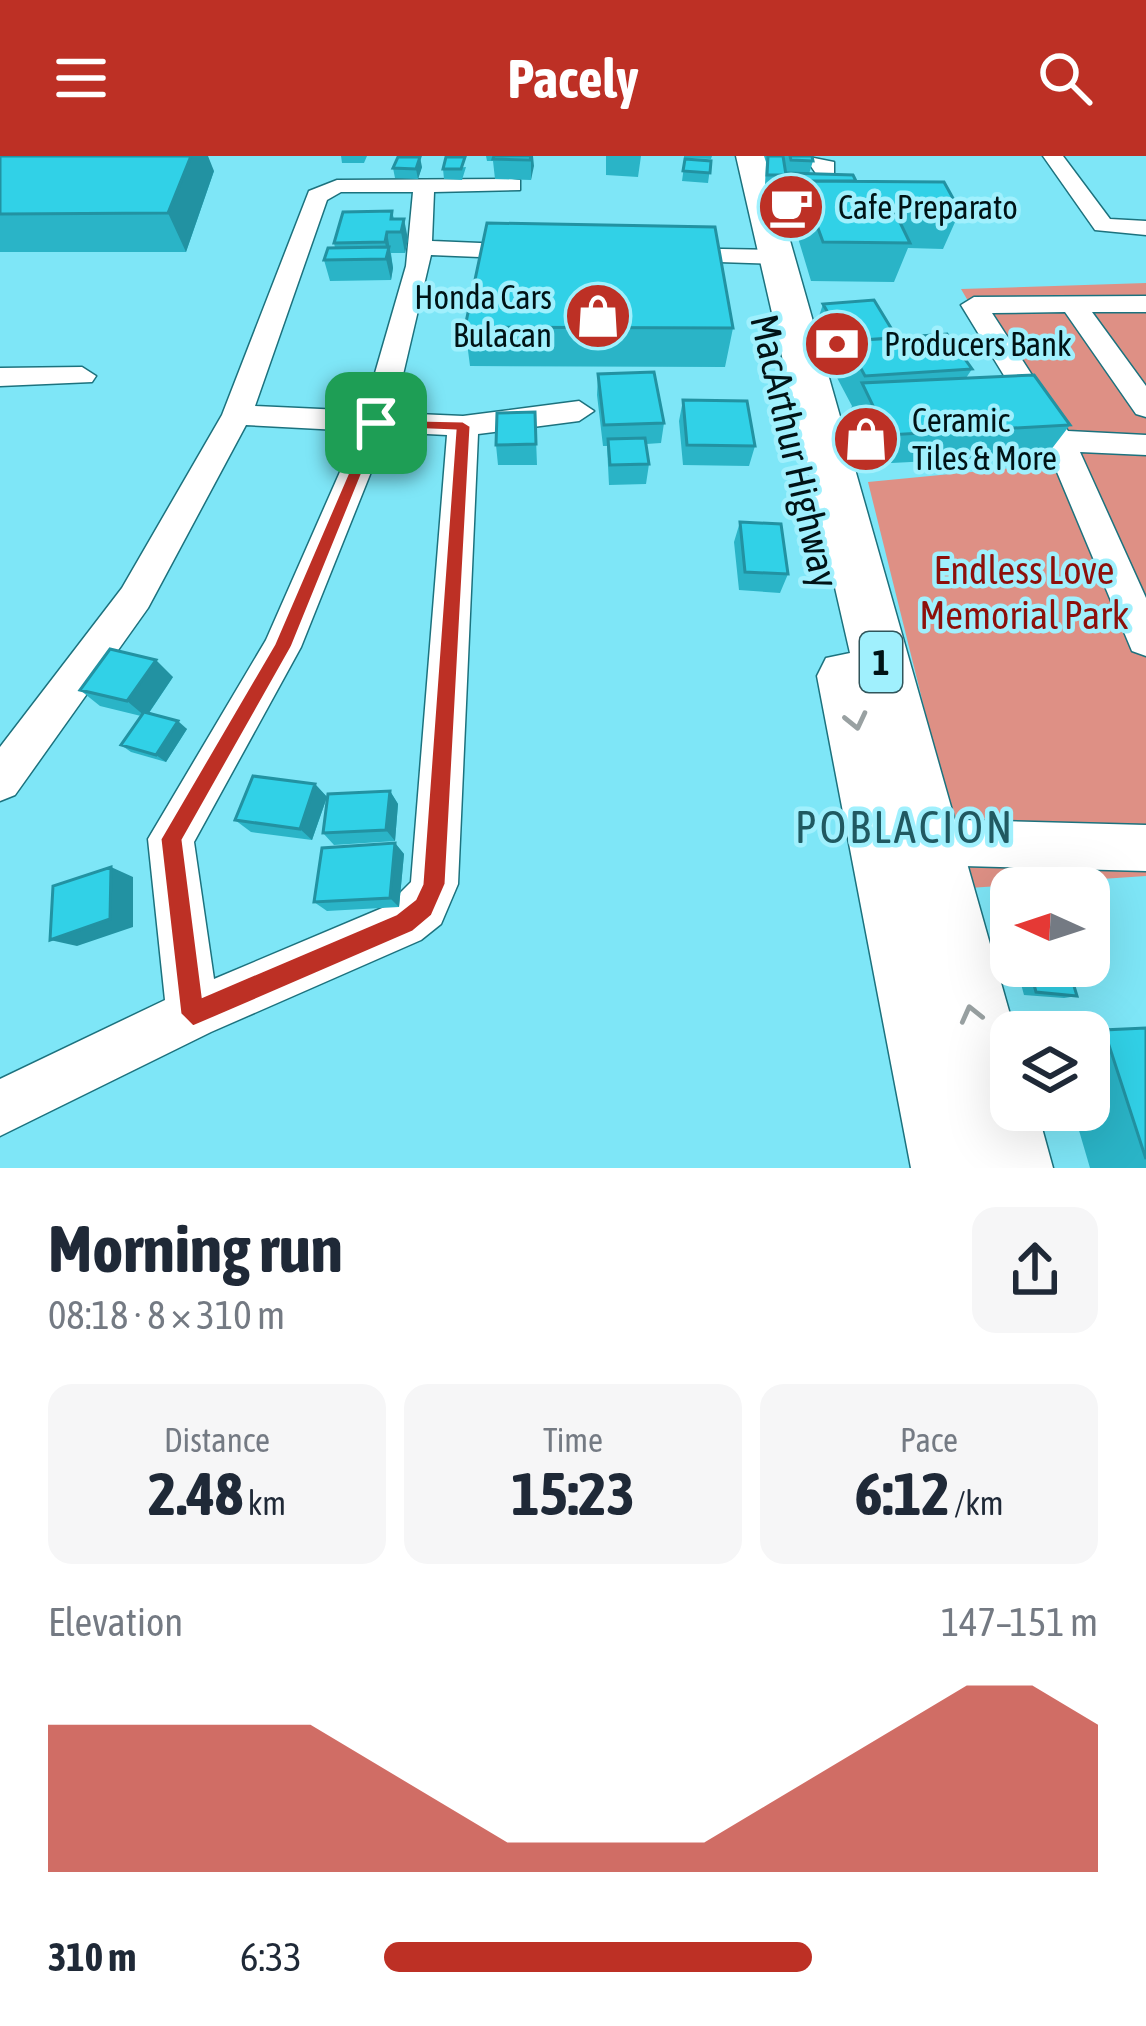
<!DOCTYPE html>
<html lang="en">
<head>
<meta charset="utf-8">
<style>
	:root { --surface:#fff; --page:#f6f6f7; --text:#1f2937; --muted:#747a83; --accent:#bd3025 }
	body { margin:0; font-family:"Asap Condensed",sans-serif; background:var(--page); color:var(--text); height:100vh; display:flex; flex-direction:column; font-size:45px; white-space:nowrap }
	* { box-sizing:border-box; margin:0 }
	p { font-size:39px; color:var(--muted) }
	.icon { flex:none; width:66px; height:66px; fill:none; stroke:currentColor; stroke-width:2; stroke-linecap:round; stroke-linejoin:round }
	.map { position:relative; height:1012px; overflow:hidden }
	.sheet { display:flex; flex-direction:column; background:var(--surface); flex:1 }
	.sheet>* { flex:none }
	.needle { width:78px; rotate:273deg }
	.controls { position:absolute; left:990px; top:711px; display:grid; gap:24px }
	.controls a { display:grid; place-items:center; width:120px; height:120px; border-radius:24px; background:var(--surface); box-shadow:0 12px 48px #0002; font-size:60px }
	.pin { position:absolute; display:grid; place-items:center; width:102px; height:102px; color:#fff; margin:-51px; border-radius:24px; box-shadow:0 6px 18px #0006 }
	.round { display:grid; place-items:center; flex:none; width:126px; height:126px; border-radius:24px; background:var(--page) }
	.headline { display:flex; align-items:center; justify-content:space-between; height:204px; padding:0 48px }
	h1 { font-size:66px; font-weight:700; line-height:90px }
	.stats { display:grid; grid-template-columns:repeat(3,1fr); gap:18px; height:204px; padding:12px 48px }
	.stats div { display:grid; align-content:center; border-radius:24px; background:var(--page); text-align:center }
	.stats b { font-size:60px; font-weight:700 }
	.stats small { font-size:33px; font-weight:400 }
	.stats p { font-size:33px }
	.chart { height:336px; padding:24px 48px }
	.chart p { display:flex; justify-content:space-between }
	.chart svg { width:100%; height:216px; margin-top:12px; fill:var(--accent); opacity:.7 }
	ul { padding:0 48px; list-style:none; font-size:39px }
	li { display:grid; grid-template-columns:192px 144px 1fr; align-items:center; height:90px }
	li i { height:30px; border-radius:15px; background:var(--accent) }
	header { display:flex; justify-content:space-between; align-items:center; height:156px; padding:0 48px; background:var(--accent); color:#fff; font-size:54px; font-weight:700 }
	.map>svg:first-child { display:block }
	.green { fill:#de9085 }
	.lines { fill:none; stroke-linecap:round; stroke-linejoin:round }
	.minor-casing { stroke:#1c727e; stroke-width:3 }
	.highway-casing { stroke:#1c727e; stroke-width:3 }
	.minor { fill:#fff; fill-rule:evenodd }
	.highway { fill:#fff; fill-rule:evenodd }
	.wall { fill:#2ab4c7 }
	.shaded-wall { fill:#2292a2 }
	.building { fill:#31d1e7; stroke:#2292a2; stroke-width:3 }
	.oneway { stroke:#99a1a2 }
	.route { fill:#bd3025; stroke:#fff; stroke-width:3; fill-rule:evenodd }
	.labels { text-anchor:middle; stroke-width:9; stroke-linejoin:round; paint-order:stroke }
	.far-poi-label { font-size:33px; fill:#001316; stroke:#a0f0fd; text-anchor:start }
	.shield { fill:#a0f0fd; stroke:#30555b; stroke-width:3 }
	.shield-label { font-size:36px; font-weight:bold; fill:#001316 }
	.street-label { font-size:39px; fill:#001316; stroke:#a0f0fd }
	.park-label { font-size:39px; fill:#8d100b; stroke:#a0f0fd }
	.quarter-label { font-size:45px; letter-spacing:3px; fill:#205961; stroke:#a0f0fd }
</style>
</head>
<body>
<header><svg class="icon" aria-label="menu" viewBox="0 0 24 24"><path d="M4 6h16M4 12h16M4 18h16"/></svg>Pacely<svg class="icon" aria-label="search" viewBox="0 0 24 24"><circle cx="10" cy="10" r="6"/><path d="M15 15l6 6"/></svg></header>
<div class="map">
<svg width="1146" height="1012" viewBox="0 0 1146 1012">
	<rect width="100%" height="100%" fill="#7ee6f7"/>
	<path class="green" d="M 1146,127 L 1146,720 L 969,732 L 868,326 L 1063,307 L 961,133 Z"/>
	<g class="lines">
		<g class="minor-casing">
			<path id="minor" d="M 804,0 L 834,6 L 834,27 L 753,45 L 753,35 L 817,19 Z
				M 1043,0 L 1063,0 L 1110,63 L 1146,65 L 1146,79 L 1095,74 Z
				M 512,23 L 520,24 L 520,34 L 434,36 L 432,85 L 530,89 L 542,96 L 530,103 L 431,99 L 394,257 L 463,260 L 579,245 L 594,255 L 579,265 L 478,278 L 458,728 L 441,768 L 421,784 L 211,876 L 0,980 L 0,923 L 165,844 L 148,683 L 266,484 L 358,275 L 246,269 L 148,452 L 15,639 L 0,645 L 0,591 L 122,432 L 222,259 L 309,35 L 337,24 ZM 341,36 L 413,36 L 406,110 L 364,255 L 255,250 L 327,44 ZM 387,276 L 447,279 L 411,726 L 387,750 L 214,823 L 194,686 L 301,491 Z
				M 667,92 L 775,94 L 787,101 L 775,108 L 659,104 L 659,94 Z
				M 1146,140 L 1146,156 L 1092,156 L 1146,230 L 1146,261 L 1136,258 L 1065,156 L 992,157 L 1068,275 L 1146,279 L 1146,299 L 1080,296 L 1146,442 L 1146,500 L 1132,495 L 1044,285 L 961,149 L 974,141 Z
				M 82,211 L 96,220 L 92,226 L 0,230 L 0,212 Z
				M 927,663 L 1146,669 L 1146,715 L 927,709 L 911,702 L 904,686 L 911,670 Z"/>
		</g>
		<g class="highway-casing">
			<path id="highway" d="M 736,0 L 766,0 L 1015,876 L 1011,954 L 1037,954 L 1053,1012 L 911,1012 L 817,520 L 826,502 L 850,497 Z"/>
		</g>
		<use href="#minor" class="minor"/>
		<use href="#highway" class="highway"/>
	</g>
	<path class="wall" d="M 0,0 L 214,15 L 186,96 L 0,96 Z
		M 341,0 L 367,0 L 364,7 L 342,7 Z
		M 486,0 L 533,0 L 531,24 L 495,23 L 493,5 L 487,5 Z
		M 606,0 L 641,0 L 638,21 L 606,19 Z
		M 684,0 L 712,0 L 711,3 L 684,2 Z
		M 764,0 L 812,0 L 813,5 L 809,18 L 856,25 L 960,55 L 943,93 L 908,92 L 894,126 L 811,125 L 792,62 L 792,59 L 788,59 L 782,37 L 785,21 L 783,29 L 765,29 L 766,6 Z
		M 685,3 L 711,5 L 708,27 L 682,25 Z
		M 422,11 L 418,23 L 395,22 L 393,12 Z
		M 466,11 L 462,24 L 444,23 L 443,13 Z
		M 392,55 L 394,63 L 408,83 L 405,97 L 391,97 L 393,112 L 391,124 L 330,125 L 324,104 L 335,92 L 334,87 Z
		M 823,148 L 972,213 L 966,222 L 1070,269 L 1047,299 L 872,308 L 849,258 L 852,250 L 834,216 L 837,208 L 816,169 Z
		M 465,171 L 733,172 L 725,211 L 470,210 Z
		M 598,218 L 664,267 L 661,287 L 646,288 L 649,308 L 646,328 L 609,329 L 607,290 L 603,290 L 597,239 Z
		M 683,244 L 755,290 L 749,310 L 683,309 L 679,265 Z
		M 535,256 L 537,309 L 498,309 L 496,289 Z
		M 740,366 L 788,418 L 780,437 L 739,434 L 734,386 Z
		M 173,521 L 149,557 L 187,573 L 166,606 L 131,596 L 121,589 L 141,560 L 100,550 L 80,534 Z
		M 315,628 L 327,641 L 312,684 L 251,676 L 235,664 Z
		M 390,635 L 398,648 L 395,685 L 334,689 L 323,677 Z
		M 395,687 L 404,698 L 399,751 L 327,755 L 314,746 Z
		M 1011,759 L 1011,791 L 1003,762 Z
		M 1016,810 L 1068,810 L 1077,840 L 1064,842 L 1024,839 Z
		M 1146,872 L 1146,1012 L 1090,1012 L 1073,954 L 1089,954 L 1089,876 L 1084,876 Z"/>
	<path class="shaded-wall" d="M 191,0 L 208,0 L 214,15 L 186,96 L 168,57 Z
		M 531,0 L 533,0 L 534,10 L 531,24 Z
		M 420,1 L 422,11 L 418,23 L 416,13 Z
		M 404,63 L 408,83 L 405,97 L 401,76 Z
		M 387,76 L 393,112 L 391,124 L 386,103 L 387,97 L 385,86 Z
		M 156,504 L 173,521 L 146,561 L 127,545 Z
		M 178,565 L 187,573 L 166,606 L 156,599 Z
		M 315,628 L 327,641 L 312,684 L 300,673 Z
		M 390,635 L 398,648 L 395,685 L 386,674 Z
		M 395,687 L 404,698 L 399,751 L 390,742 Z
		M 111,711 L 133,721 L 133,771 L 77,790 L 50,784 Z"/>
	<path class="building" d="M 0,0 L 191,0 L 168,57 L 0,58 Z
		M 494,0 L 531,0 L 530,4 L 493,3 Z
		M 768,0 L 783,0 L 786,19 L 767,19 Z
		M 790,0 L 812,0 L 813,5 L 791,4 Z
		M 398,1 L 420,1 L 416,13 L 393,12 Z
		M 446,1 L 465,1 L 461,13 L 443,13 Z
		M 685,3 L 711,5 L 710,17 L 683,15 Z
		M 787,17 L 853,19 L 856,25 L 801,25 L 798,39 L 793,39 Z
		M 801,25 L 944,26 L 960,55 L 894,54 L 910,87 L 823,86 Z
		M 392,55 L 391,63 L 404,63 L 401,76 L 387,76 L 385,86 L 334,87 L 343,56 Z
		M 487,67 L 715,71 L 733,172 L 465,171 Z
		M 389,91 L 386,103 L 324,104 L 328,92 Z
		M 874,144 L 897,182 L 846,185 L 845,187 L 823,148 Z
		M 947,178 L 972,213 L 865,220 L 846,185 Z
		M 654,216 L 664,267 L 604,269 L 598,218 Z
		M 1034,219 L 1070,269 L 887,279 L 862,227 Z
		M 683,244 L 747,245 L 755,290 L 687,289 Z
		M 535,256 L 536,288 L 496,289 L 497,257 Z
		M 645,282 L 649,308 L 610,309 L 608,283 Z
		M 740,366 L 781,368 L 788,418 L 745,416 Z
		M 110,493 L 156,504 L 127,545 L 80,534 Z
		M 144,556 L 178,565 L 156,599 L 121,589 Z
		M 253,620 L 315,628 L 300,673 L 235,664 Z
		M 390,635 L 386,674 L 323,677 L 328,638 Z
		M 395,687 L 390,742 L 314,746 L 322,692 Z
		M 111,711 L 110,763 L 50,784 L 53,730 Z
		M 1029,810 L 1068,810 L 1077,840 L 1036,836 Z
		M 1146,872 L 1146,1003 L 1104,874 Z"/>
	<defs><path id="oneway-chevron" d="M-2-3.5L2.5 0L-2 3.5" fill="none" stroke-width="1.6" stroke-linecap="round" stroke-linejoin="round" transform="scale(3)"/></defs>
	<g class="oneway">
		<use href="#oneway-chevron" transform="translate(856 565) rotate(77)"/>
		<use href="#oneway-chevron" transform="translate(971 858) rotate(-104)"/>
	</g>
	<path class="route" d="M 371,263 L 463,265 L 471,270 L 446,728 L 432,760 L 413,776 L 193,871 L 180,858 L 160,683 L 274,488 ZM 381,272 L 455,275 L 422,728 L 415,743 L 396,758 L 203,840 L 183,684 L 292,491 Z"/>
	<defs>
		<g id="cafe-disc" transform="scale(3.45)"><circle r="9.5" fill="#bd3025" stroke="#a0f0fd"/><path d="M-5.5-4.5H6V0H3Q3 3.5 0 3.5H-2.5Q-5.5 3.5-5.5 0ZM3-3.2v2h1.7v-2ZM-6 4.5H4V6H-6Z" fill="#fff"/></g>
		<g id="shop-disc" transform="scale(3.45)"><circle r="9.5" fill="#bd3025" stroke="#a0f0fd"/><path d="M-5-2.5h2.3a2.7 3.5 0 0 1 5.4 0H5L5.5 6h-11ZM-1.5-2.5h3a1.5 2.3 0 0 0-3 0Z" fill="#fff"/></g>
		<g id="bank-disc" transform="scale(3.45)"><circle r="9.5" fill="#bd3025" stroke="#a0f0fd"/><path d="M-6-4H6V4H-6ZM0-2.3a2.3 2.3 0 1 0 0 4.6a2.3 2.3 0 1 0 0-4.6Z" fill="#fff"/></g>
	</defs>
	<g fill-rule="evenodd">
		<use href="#cafe-disc" x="791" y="51"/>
		<use href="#shop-disc" x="598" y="160"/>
		<use href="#bank-disc" x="837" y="188"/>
		<use href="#shop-disc" x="866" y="283"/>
	</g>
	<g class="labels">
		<g class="far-poi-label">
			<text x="838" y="63">Cafe Preparato</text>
			<text x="552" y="153" text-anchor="end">Honda Cars<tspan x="552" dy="38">Bulacan</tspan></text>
			<text x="884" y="200">Producers Bank</text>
			<text x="912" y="276">Ceramic<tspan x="912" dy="38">Tiles &amp; More</tspan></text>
		</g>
		<rect class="shield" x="860" y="476" width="42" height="60" rx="9"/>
		<g class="shield-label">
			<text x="881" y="519">1</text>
		</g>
		<g class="street-label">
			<text transform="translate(795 295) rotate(77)" y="14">MacArthur Highway</text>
		</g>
		<g class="park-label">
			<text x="1024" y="428">Endless Love<tspan x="1024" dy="45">Memorial Park</tspan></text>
		</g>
		<g class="quarter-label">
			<text x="905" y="687">POBLACION</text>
		</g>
	</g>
</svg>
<div class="controls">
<a><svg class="needle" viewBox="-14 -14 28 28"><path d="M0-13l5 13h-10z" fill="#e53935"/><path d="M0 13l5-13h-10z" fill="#747a83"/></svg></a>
<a><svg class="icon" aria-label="layers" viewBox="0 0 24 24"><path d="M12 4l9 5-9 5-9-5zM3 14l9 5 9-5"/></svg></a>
</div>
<div class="pin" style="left:376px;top:267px;background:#1e9e55"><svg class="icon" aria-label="arrive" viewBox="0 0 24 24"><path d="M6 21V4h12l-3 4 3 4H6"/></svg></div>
</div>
<section class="sheet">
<div class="headline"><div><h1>Morning run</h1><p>08:18 · 8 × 310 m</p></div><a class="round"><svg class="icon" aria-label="share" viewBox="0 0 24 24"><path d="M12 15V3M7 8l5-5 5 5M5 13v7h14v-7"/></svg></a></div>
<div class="stats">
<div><p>Distance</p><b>2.48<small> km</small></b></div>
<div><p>Time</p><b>15:23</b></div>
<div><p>Pace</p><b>6:12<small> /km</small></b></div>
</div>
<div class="chart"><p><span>Elevation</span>147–151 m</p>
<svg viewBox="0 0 160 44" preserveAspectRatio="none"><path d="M0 44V14L10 14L20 14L30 14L40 14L50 22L60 30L70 38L80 38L90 38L100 38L110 30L120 22L130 14L140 6L150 6L160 14V44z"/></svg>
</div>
<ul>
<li><b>310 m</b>6:33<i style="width:60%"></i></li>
</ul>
</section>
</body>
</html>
